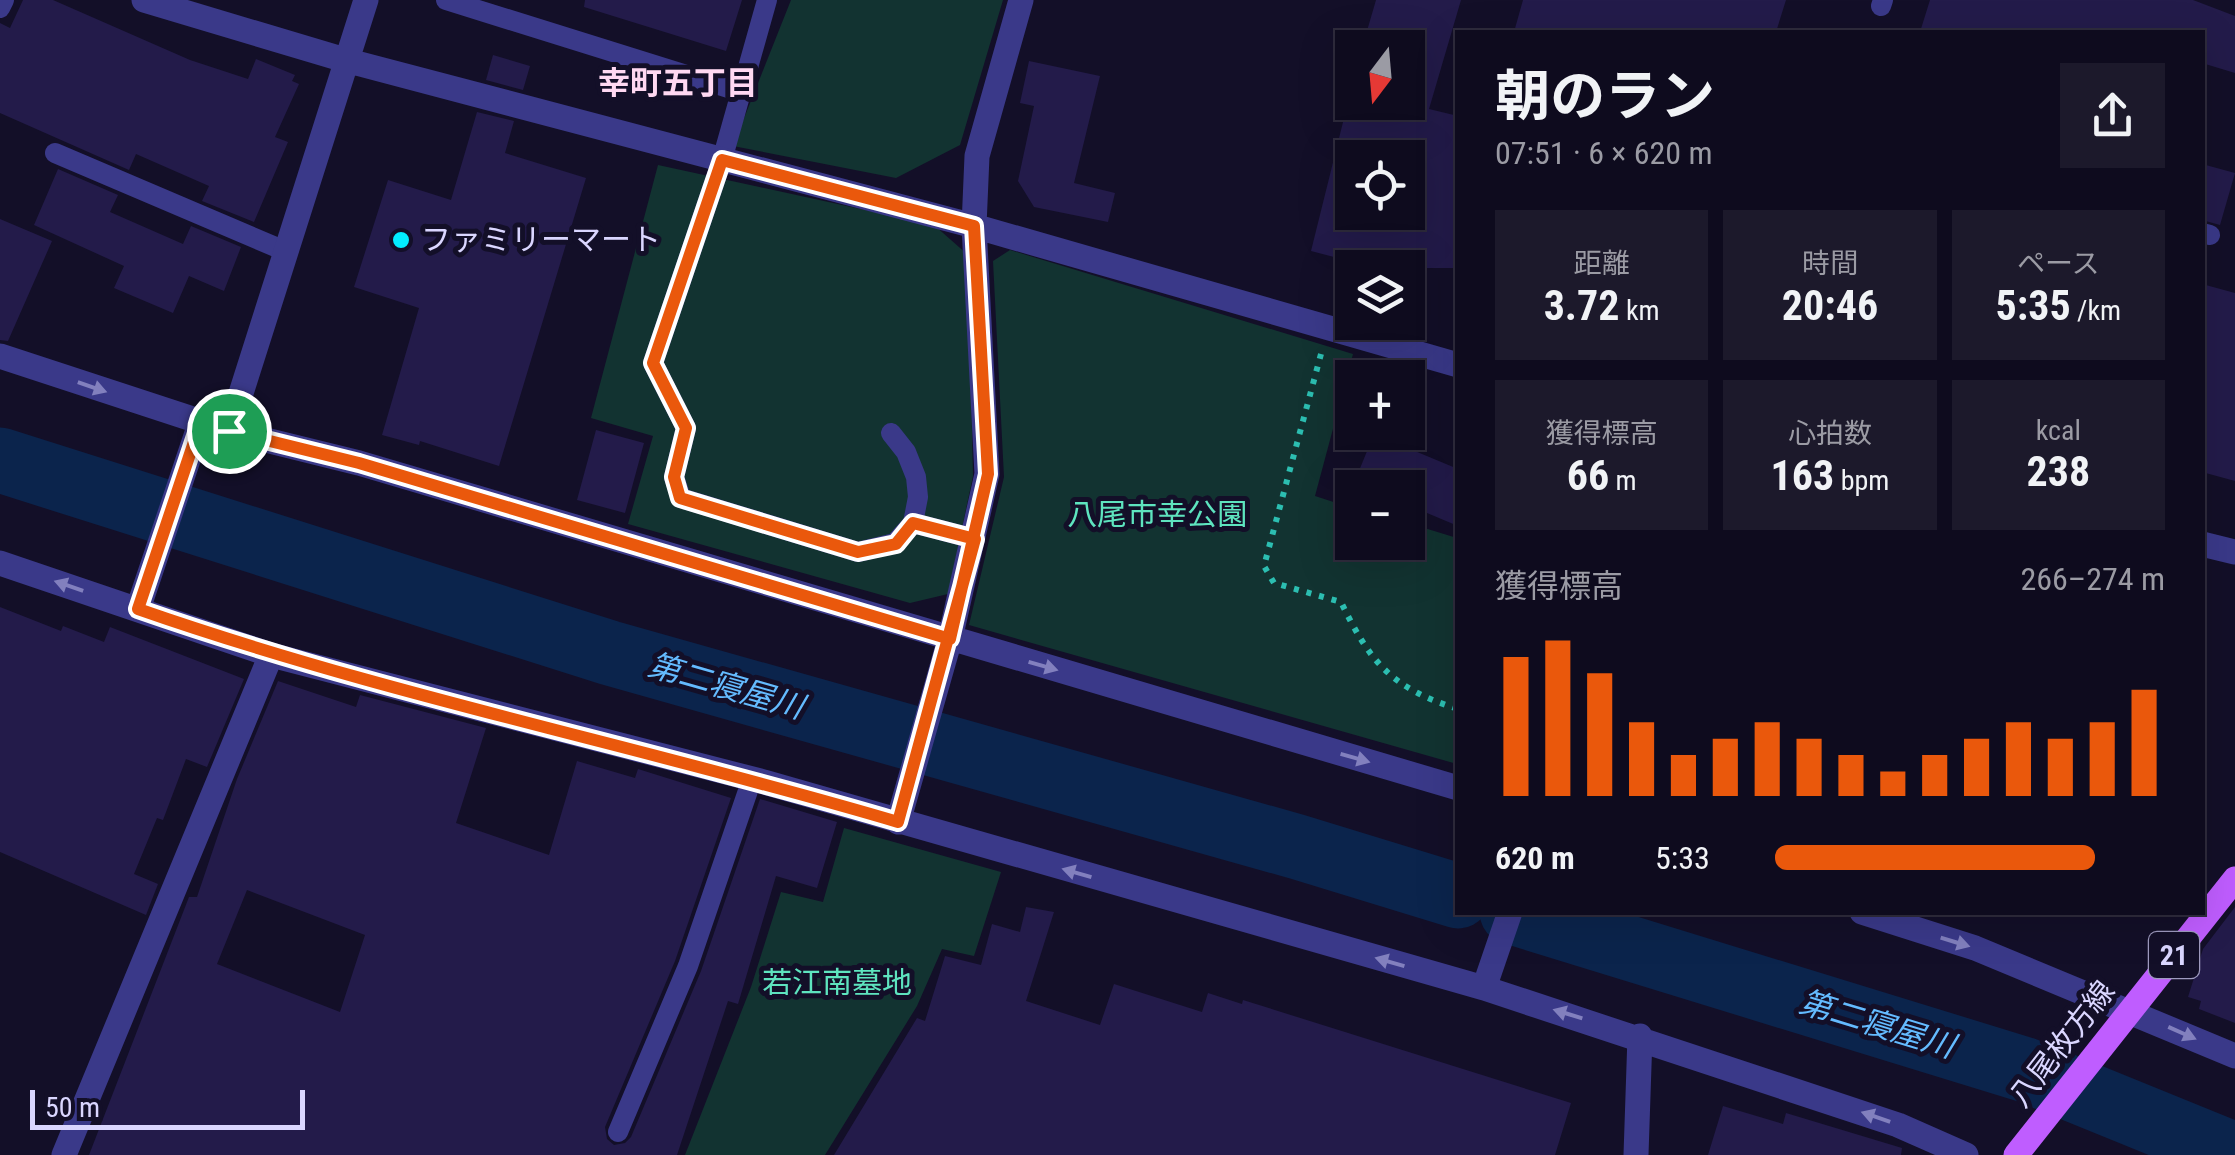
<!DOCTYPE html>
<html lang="ja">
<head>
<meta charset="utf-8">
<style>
	:root { --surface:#0e0b1e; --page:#1c192b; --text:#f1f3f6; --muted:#9b9ba4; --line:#2e2b3c; --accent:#ea580c }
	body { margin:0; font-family:"Roboto Condensed","Noto Sans JP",sans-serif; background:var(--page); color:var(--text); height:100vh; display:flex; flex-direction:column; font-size:38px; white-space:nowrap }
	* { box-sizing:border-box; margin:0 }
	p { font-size:32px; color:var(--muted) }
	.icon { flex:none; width:55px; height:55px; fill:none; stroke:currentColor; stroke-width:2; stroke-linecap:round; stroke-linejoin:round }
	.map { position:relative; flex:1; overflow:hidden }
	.side { position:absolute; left:1455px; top:30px; width:750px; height:885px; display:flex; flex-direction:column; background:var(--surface); border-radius:0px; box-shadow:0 10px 40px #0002,0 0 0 2px var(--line) }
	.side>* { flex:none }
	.needle { width:65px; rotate:196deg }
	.controls { position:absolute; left:1335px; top:30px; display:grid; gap:20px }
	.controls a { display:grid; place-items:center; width:90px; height:90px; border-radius:0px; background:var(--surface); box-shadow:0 10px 40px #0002,0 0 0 2px var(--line); font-size:50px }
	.scale { position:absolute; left:30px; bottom:25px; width:275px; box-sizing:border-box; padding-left:10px; border:5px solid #dad6ff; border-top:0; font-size:28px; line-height:35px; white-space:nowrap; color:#dad6ff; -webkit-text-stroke:8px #130f28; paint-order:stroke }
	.pin { position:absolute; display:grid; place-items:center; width:85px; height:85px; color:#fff; margin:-42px; border:5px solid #fff; border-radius:50%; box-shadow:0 2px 10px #0007 }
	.round { display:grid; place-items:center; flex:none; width:105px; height:105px; border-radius:0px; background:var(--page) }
	.overview { display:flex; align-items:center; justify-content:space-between; height:170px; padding:0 40px }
	h1 { font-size:55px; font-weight:700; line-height:75px }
	.figures { display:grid; grid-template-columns:repeat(3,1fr); gap:15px; height:170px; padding:10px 40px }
	.figures div { display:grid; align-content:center; border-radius:0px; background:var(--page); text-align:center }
	.figures b { font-size:42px; font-weight:700 }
	.figures small { font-size:28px; font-weight:400 }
	.figures p { font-size:28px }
	.chart { height:280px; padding:20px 40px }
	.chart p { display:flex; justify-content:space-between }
	.chart svg { width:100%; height:180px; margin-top:10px; stroke:var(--accent); stroke-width:6 }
	ul { padding:0 40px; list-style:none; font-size:32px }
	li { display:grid; grid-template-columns:160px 120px 1fr; align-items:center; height:75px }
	li i { height:25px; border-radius:12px; background:var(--accent) }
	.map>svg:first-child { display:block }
	.green { fill:#123331 }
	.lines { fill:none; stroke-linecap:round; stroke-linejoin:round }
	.river { stroke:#0b244c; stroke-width:65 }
	.building { fill:#231b4a; fill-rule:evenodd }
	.path { stroke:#2cbeb1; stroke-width:6; stroke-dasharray:5 8; stroke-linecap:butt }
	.service { stroke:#3a3989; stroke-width:20 }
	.minor { stroke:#3a3989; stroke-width:25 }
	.primary { stroke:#bf5dff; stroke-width:25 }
	.oneway { fill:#8280be }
	.route-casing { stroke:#fff; stroke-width:20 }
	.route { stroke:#ea580c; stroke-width:12 }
	.poi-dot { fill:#02ecff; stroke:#130f28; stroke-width:4 }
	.labels { text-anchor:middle; stroke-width:10; stroke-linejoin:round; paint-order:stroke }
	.shield { fill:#130f28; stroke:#9e9abe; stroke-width:2.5 }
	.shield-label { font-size:28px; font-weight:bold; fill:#dad6ff }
	.poi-label { font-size:30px; fill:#dad6ff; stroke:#130f28; text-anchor:start }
	.park-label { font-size:30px; fill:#5ee4bf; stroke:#130f28 }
	.street-label { font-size:30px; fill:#dad6ff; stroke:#130f28 }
	.neighbourhood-label { font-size:32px; font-weight:bold; fill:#ffd8f2; stroke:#130f28 }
	.water-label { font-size:32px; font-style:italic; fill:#64bbff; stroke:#130f28 }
</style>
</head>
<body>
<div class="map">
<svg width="2235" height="1155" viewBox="0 0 2235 1155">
	<rect width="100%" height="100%" fill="#130f28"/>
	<path class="green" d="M 791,0 L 1003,0 L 960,145 L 896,178 L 733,146 Z
		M 658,165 L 934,225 L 968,255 L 973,476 L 948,594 L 910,603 L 628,524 L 653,436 L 591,418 Z
		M 1010,250 L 1353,354 L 1315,496 L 1352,508 L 1352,542 L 1408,542 L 1408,523 L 1457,538 L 1457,764 L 969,625 L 1004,477 L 993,261 Z
		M 844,828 L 1001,872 L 974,956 L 942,949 L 917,1006 L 825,1155 L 685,1155 L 751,987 L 781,892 L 823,902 Z"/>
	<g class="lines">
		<path class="river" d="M 0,460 L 610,653 L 1298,847 L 1458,896
			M 1512,912 L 2026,1070 L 2235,1155"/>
	</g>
	<path class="building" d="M 23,0 L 53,0 L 190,60 L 248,79 L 256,59 L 295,75 L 292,81 L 299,84 L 275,137 L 288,142 L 254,222 L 202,201 L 209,186 L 136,154 L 129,170 L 0,113 L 0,23 L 10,28 Z
		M 585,0 L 742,0 L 726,51 L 584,7 Z
		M 1376,0 L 1461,0 L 1429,109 L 1458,116 L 1458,268 L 1376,268 L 1311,251 L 1348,102 L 1408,102 L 1408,48 L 1362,48 ZM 1352,158 L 1408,158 L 1408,212 L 1352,212 Z
		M 1523,0 L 1786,0 L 1776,32 L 1514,32 Z
		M 1930,0 L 2193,0 L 2235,16 L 2235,73 L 2202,63 L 2202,32 L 1920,32 Z
		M 493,55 L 530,66 L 523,90 L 486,80 Z
		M 1029,61 L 1100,76 L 1074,183 L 1115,193 L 1108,222 L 1034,207 L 1018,181 L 1034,106 L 1020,103 Z
		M 477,112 L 514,121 L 505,153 L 586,178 L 499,466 L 420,441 L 419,445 L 382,435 L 419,308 L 354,287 L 388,180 L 451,200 Z
		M 2202,164 L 2235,173 L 2220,225 L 2202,220 Z
		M 58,169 L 118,195 L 110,212 L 183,244 L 191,226 L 241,247 L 224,291 L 189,276 L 173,313 L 114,288 L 124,266 L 34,225 Z
		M 0,219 L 52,241 L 8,341 L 0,340 Z
		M 2202,284 L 2235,293 L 2235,481 L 2202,472 Z
		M 596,430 L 644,443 L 625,513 L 577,500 Z
		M 1374,434 L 1458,469 L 1458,526 L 1408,505 L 1408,488 L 1352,488 Z
		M 0,607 L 61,631 L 63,626 L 104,642 L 110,627 L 244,679 L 207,767 L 186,759 L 163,820 L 157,818 L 134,874 L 158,884 L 146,915 L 0,852 Z
		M 278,681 L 356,707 L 360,695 L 486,728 L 456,823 L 549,855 L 577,761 L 635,778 L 638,769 L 731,798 L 675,961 L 605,1127 L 607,1139 L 614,1145 L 625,1143 L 631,1137 L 701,971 L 760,799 L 837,822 L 817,888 L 776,876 L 738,1004 L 728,1001 L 677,1155 L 89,1155 L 189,897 L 197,897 L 237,779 ZM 247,890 L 365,935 L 340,1012 L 217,964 Z
		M 1026,907 L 1054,912 L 1026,1001 L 1100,1025 L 1114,984 L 1202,1012 L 1208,993 L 1242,1004 L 1243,1000 L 1571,1103 L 1555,1155 L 834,1155 L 917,1018 L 925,1021 L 945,956 L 981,965 L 992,924 L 1020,932 Z
		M 2235,907 L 2235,1023 L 2199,1009 L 2201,1001 L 2188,997 L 2203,949 Z
		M 1723,1106 L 1783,1124 L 1786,1113 L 1902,1148 L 1901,1155 L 1708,1155 Z"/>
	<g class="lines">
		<path class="path" d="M 1321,354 L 1264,566 L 1274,583 L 1341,602 C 1370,662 1391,688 1458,709"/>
		<path class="service" d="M 446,0 L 741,92
			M 767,0 L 722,160 L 653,363 L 686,428 L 674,477 L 681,498 L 858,552 L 895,543 L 913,523 L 918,497 L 916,477 L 906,452 L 891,433
			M 1881,6 L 1883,0
			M 0,8 L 4,0
			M 55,153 L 285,251
			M 2202,233 L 2210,235
			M 913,523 L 975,539
			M 618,1132 L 688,966 L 752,779"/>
		<path class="minor" d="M 144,0 L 345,60 L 974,226 L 1458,365
			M 0,356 L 229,431 L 366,0
			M 229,431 L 359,463 L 1458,788
			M 2202,544 L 2235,552
			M 0,563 L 271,655 L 764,782 L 1484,988 L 1898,1125 L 1966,1155
			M 138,609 L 200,424
			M 898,822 L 950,639 L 987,474 L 974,226 L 977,156 L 1021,0
			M 1862,912 L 1975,948 L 2235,1056
			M 1484,988 L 1510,912
			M 64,1155 L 271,655
			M 1636,1155 L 1640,1036"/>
		<path class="primary" d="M 2016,1155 L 2235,879"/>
	</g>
	<defs><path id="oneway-solid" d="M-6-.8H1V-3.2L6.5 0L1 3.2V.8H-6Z" transform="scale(2.5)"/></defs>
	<g class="oneway">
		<use href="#oneway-solid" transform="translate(92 387) rotate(19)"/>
		<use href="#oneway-solid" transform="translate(69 586) rotate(-161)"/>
		<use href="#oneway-solid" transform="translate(1043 666) rotate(16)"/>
		<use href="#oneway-solid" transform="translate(1355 758) rotate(16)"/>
		<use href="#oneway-solid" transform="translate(1077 873) rotate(-164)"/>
		<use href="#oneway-solid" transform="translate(1955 942) rotate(17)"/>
		<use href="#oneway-solid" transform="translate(1390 962) rotate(-164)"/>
		<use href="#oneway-solid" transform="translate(1568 1014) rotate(-163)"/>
		<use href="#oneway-solid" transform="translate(2182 1033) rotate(24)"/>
		<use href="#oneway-solid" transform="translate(1876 1117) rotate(-161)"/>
	</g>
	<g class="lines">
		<g class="route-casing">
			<path id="route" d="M 229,431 L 359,463 L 950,639 L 988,474 L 974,226 L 722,160 L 653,363 L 686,428 L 674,477 L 680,498 L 858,552 L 896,544 L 913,523 L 975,539 L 898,822 C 646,747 387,696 138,609 L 200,424 L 229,431"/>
		</g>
		<use href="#route" class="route"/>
	</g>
	<circle class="poi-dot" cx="401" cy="240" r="10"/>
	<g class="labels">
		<rect class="shield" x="2149" y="932" width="50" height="46" rx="8"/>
		<g class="shield-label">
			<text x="2174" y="965">21</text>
		</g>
		<g class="poi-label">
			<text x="421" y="250">ファミリーマート</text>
		</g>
		<g class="park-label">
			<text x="1157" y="525">八尾市幸公園</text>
			<text x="837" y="993">若江南墓地</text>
		</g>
		<g class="street-label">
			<text transform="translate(2062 1044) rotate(-52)" y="10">八尾枚方線</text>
		</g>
		<g class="neighbourhood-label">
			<text x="678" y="94">幸町五丁目</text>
		</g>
		<g class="water-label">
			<text transform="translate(726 686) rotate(16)" y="11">第二寝屋川</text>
			<text transform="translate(1877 1024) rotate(17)" y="11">第二寝屋川</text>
		</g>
	</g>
</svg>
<div class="controls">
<a><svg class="needle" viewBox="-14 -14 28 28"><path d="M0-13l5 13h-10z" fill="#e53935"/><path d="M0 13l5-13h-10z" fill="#9b9ba4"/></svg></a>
<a><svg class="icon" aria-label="locate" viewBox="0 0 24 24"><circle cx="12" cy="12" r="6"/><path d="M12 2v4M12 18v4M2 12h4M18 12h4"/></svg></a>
<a><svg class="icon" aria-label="layers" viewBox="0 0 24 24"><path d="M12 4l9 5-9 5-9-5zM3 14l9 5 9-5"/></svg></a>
<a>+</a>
<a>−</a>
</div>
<div class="scale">50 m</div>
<div class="pin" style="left:229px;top:431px;background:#1e9e55"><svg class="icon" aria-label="arrive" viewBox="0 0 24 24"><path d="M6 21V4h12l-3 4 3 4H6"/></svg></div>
<section class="side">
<div class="overview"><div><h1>朝のラン</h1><p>07:51 · 6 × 620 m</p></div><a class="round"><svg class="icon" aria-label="share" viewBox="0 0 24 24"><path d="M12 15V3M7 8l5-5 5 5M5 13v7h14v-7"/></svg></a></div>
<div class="figures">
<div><p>距離</p><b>3.72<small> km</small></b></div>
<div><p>時間</p><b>20:46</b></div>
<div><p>ペース</p><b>5:35<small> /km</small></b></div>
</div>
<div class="figures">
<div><p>獲得標高</p><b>66<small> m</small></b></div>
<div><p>心拍数</p><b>163<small> bpm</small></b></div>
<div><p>kcal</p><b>238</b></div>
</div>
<div class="chart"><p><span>獲得標高</span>266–274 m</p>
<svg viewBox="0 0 160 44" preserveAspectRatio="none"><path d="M5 44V10M15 44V6M25 44V14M35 44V26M45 44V34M55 44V30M65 44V26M75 44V30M85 44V34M95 44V38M105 44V34M115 44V30M125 44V26M135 44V30M145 44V26M155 44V18"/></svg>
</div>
<ul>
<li><b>620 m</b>5:33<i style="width:82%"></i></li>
</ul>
</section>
</div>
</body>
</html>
